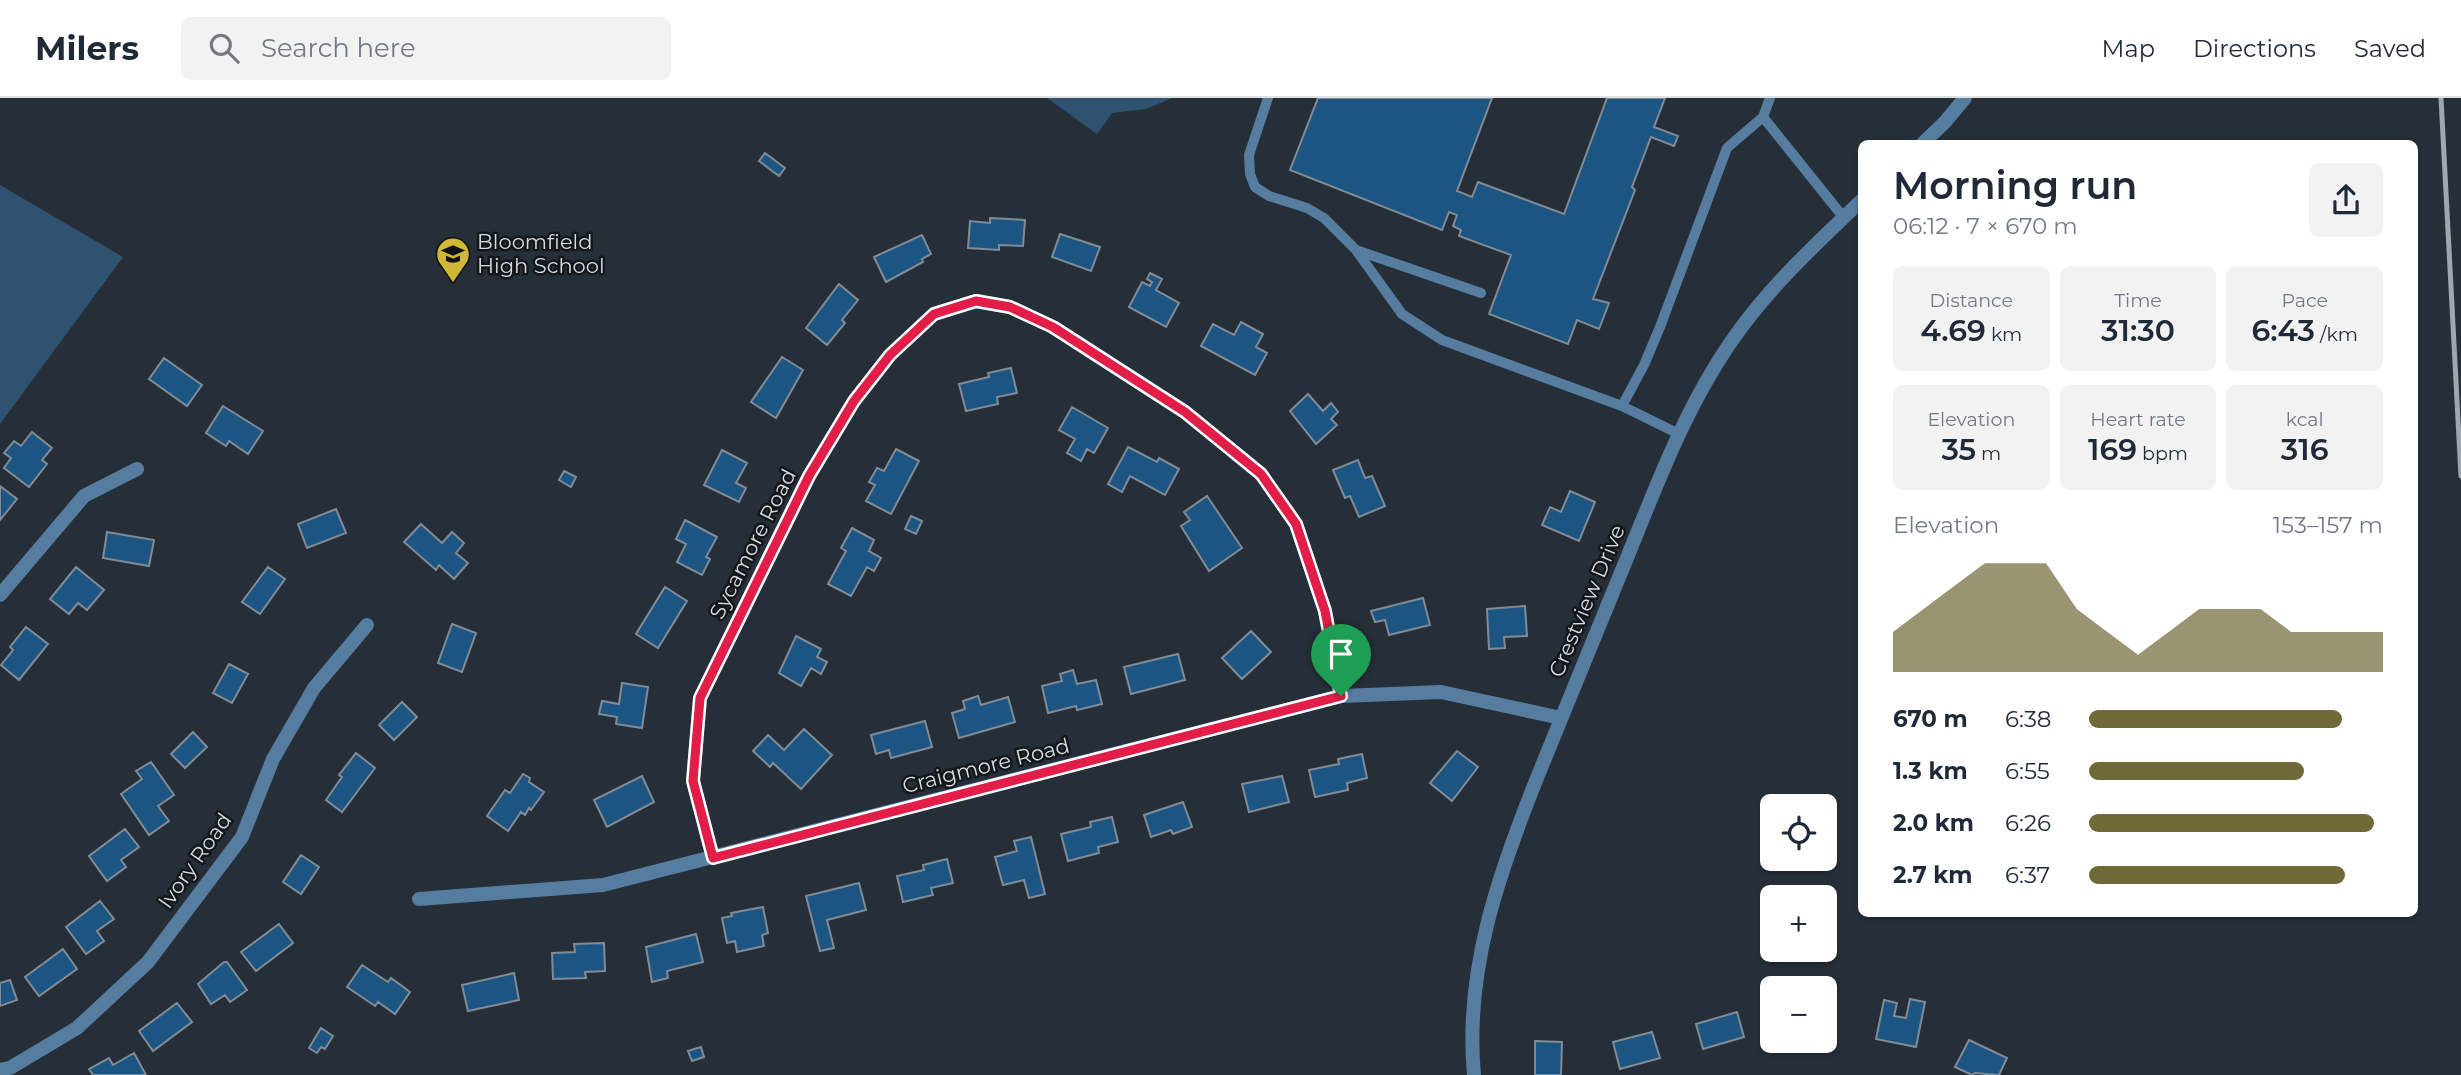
<!DOCTYPE html>
<html lang="en">
<head>
<meta charset="utf-8">
<style>
	:root { --surface:#fff; --page:#f2f2f3; --text:#1f2937; --muted:#747a83; --line:#e0e1e3; --accent:#6f6937 }
	body { margin:0; font-family:Montserrat,sans-serif; background:var(--page); color:var(--text); height:100vh; display:flex; flex-direction:column; font-size:26px; white-space:nowrap }
	* { box-sizing:border-box; margin:0 }
	p { font-size:23px; color:var(--muted) }
	.icon { flex:none; width:38px; height:38px; fill:none; stroke:currentColor; stroke-width:2; stroke-linecap:round; stroke-linejoin:round }
	.map { position:relative; flex:1; overflow:hidden }
	.details { position:absolute; left:1858px; top:42px; width:560px; height:777px; display:flex; flex-direction:column; background:var(--surface); border-radius:10px; box-shadow:0 2px 5px #0004 }
	.details>* { flex:none }
	.tools { position:absolute; left:1760px; top:696px; display:grid; gap:14px }
	.tools a { display:grid; place-items:center; width:77px; height:77px; border-radius:10px; background:var(--surface); box-shadow:0 2px 5px #0004; font-size:35px }
	.pin { position:absolute; display:grid; place-items:center; width:60px; height:60px; color:#fff; margin:-72px -30px; border-radius:50% 50% 50% 0; rotate:-45deg; box-shadow:0 0 7px #0007 }
	.pin .icon { rotate:45deg }
	.round { display:grid; place-items:center; flex:none; width:74px; height:74px; border-radius:10px; background:var(--page) }
	.head { display:flex; align-items:center; justify-content:space-between; height:119px; padding:0 35px }
	h1 { font-size:38px; font-weight:600; line-height:52px }
	.figures { display:grid; grid-template-columns:repeat(3,1fr); gap:10px; height:119px; padding:7px 35px }
	.figures div { display:grid; align-content:center; border-radius:10px; background:var(--page); text-align:center }
	.figures b { font-size:30px; font-weight:600 }
	.figures small { font-size:19px; font-weight:400 }
	.figures p { font-size:19px }
	.chart { height:196px; padding:14px 35px }
	.chart p { display:flex; justify-content:space-between }
	.chart svg { width:100%; height:126px; margin-top:7px; fill:var(--accent); opacity:.7 }
	ul { padding:0 35px; list-style:none; font-size:23px }
	li { display:grid; grid-template-columns:112px 84px 1fr; align-items:center; height:52px }
	li i { height:18px; border-radius:9px; background:var(--accent) }
	header { display:flex; align-items:center; gap:42px; box-sizing:border-box; height:98px; padding:0 35px; background:var(--surface); border-bottom:2px solid var(--line) }
	header strong { font-size:33px }
	nav { display:flex; gap:38px; margin-inline-start:auto; font-size:24px }
	.search { width:490px; height:63px; background:var(--page); display:flex; align-items:center; gap:18px; box-sizing:border-box; padding:0 24px; border-radius:10px; color:var(--muted); font-size:26px }
	.map>svg:first-child { display:block }
	.green { fill:#305271 }
	.building { fill:#1c5482; stroke:#808b96; stroke-width:2 }
	.lines { fill:none; stroke-linecap:round; stroke-linejoin:round }
	.service { stroke:#567ca0; stroke-width:10 }
	.minor { stroke:#567ca0; stroke-width:14 }
	.rail { stroke:#9fa6ad; stroke-width:5 }
	.route-casing { stroke:#fff; stroke-width:14 }
	.route { stroke:#e11d48; stroke-width:9 }
	.labels { text-anchor:middle; stroke-width:5; stroke-linejoin:round; paint-order:stroke }
	.poi-label { font-size:21px; fill:#d5dbe1; stroke:#13171b; text-anchor:start }
	.street-label { font-size:21px; fill:#d5dbe1; stroke:#13171b }
</style>
</head>
<body>
<header>
<strong>Milers</strong>
<div class="search"><svg class="icon" aria-label="search" viewBox="0 0 24 24"><circle cx="10" cy="10" r="6"/><path d="M15 15l6 6"/></svg>Search here</div>
<nav><a>Map</a><a>Directions</a><a>Saved</a></nav>
</header>
<div class="map">
<svg width="2461" height="977" viewBox="0 0 2461 977">
	<rect width="100%" height="100%" fill="#262f38"/>
	<path class="green" d="M 1047,0 L 1172,0 L 1146,11 L 1112,15 L 1097,36 Z
		M 0,87 L 123,159 L 0,326 Z"/>
	<path class="building" d="M 1318,0 L 1492,0 L 1457,93 L 1472,99 L 1478,84 L 1564,116 L 1607,0 L 1665,0 L 1654,29 L 1678,38 L 1674,48 L 1651,39 L 1632,89 L 1635,92 L 1593,201 L 1609,205 L 1599,231 L 1577,222 L 1568,246 L 1489,216 L 1511,157 L 1459,138 L 1461,132 L 1453,128 L 1457,117 L 1449,114 L 1442,132 L 1290,72 Z
		M 765,55 L 785,70 L 779,78 L 759,63 Z
		M 990,120 L 1025,122 L 1023,148 L 999,147 L 999,152 L 968,150 L 970,123 L 990,125 Z
		M 1060,136 L 1100,149 L 1091,173 L 1052,159 Z
		M 922,137 L 931,156 L 922,161 L 923,164 L 886,184 L 874,159 Z
		M 1150,175 L 1162,181 L 1156,192 L 1179,205 L 1166,229 L 1129,209 L 1142,184 L 1150,188 L 1152,184 L 1147,181 Z
		M 839,186 L 858,202 L 842,222 L 845,225 L 827,247 L 806,230 Z
		M 1241,224 L 1263,236 L 1256,249 L 1267,255 L 1255,277 L 1201,248 L 1213,226 L 1234,237 Z
		M 782,259 L 803,272 L 776,320 L 751,304 Z
		M 164,260 L 202,287 L 187,308 L 149,281 Z
		M 1011,270 L 1017,295 L 997,299 L 998,306 L 966,313 L 959,286 L 989,279 L 988,275 Z
		M 1308,296 L 1323,313 L 1331,305 L 1338,314 L 1331,321 L 1337,327 L 1316,346 L 1290,313 Z
		M 223,308 L 263,333 L 248,356 L 229,343 L 226,348 L 206,335 Z
		M 1072,309 L 1108,330 L 1094,355 L 1087,351 L 1081,363 L 1067,355 L 1075,341 L 1059,332 Z
		M 32,334 L 52,350 L 42,362 L 47,366 L 29,389 L 4,370 L 11,360 L 4,355 L 14,343 L 21,348 Z
		M 1128,349 L 1157,364 L 1159,360 L 1179,371 L 1165,397 L 1130,378 L 1122,394 L 1108,386 Z
		M 896,351 L 919,363 L 891,416 L 866,403 L 875,387 L 869,384 L 877,370 L 884,373 Z
		M 722,352 L 747,365 L 736,385 L 746,390 L 739,404 L 704,387 Z
		M 1358,362 L 1365,380 L 1372,378 L 1385,408 L 1359,419 L 1350,398 L 1345,400 L 1333,372 Z
		M 564,373 L 576,379 L 571,389 L 559,382 Z
		M 0,388 L 17,401 L 0,422 Z
		M 1570,393 L 1595,404 L 1579,443 L 1542,427 L 1550,409 L 1561,414 Z
		M 1207,398 L 1242,450 L 1209,473 L 1181,428 L 1190,422 L 1184,414 Z
		M 336,411 L 346,435 L 307,450 L 298,426 Z
		M 911,418 L 922,423 L 916,436 L 905,431 Z
		M 685,422 L 717,439 L 706,459 L 710,461 L 702,477 L 677,464 L 686,446 L 676,441 Z
		M 421,426 L 442,445 L 452,434 L 464,445 L 456,455 L 468,465 L 454,481 L 439,467 L 436,472 L 404,444 Z
		M 852,430 L 874,442 L 869,453 L 881,460 L 874,473 L 867,469 L 851,498 L 828,486 L 846,453 L 841,450 Z
		M 107,434 L 154,442 L 149,468 L 103,460 Z
		M 76,469 L 104,492 L 87,512 L 78,505 L 69,516 L 50,501 Z
		M 268,469 L 285,481 L 260,516 L 242,504 Z
		M 665,489 L 687,503 L 658,550 L 636,536 Z
		M 1423,500 L 1430,527 L 1389,537 L 1385,522 L 1375,524 L 1371,513 Z
		M 1525,508 L 1527,538 L 1504,539 L 1505,550 L 1489,551 L 1487,511 Z
		M 452,526 L 476,535 L 462,574 L 438,565 Z
		M 26,529 L 48,546 L 19,582 L 1,567 L 13,552 L 10,549 Z
		M 1251,533 L 1271,554 L 1242,581 L 1222,560 Z
		M 796,538 L 821,551 L 817,559 L 827,564 L 821,576 L 811,570 L 801,588 L 779,575 Z
		M 1178,556 L 1185,582 L 1131,596 L 1124,569 Z
		M 229,566 L 248,576 L 232,605 L 213,595 Z
		M 1073,572 L 1077,586 L 1096,582 L 1102,606 L 1077,612 L 1076,608 L 1048,615 L 1042,588 L 1062,583 L 1060,576 Z
		M 622,585 L 648,589 L 642,630 L 616,626 L 617,619 L 599,616 L 602,603 L 619,606 Z
		M 978,598 L 981,607 L 1008,599 L 1015,624 L 959,640 L 952,615 L 965,611 L 963,603 Z
		M 402,604 L 417,619 L 394,642 L 379,627 Z
		M 925,623 L 932,649 L 891,660 L 889,652 L 876,656 L 871,637 Z
		M 804,631 L 832,657 L 801,691 L 773,665 L 770,669 L 753,653 L 768,637 L 784,652 Z
		M 193,634 L 207,649 L 185,670 L 171,656 Z
		M 1457,653 L 1478,669 L 1452,703 L 1430,685 Z
		M 356,655 L 375,670 L 342,714 L 326,702 L 342,679 L 339,677 Z
		M 1362,656 L 1367,680 L 1347,685 L 1348,692 L 1315,699 L 1309,672 L 1339,666 L 1338,661 Z
		M 151,664 L 174,697 L 158,708 L 169,723 L 149,737 L 121,696 L 142,681 L 136,673 Z
		M 523,676 L 530,680 L 529,684 L 544,694 L 531,712 L 529,710 L 525,717 L 521,714 L 508,733 L 487,718 L 505,692 L 510,695 Z
		M 642,678 L 654,704 L 607,729 L 594,702 Z
		M 1282,678 L 1289,704 L 1249,714 L 1242,686 Z
		M 1183,704 L 1192,729 L 1173,736 L 1171,732 L 1151,739 L 1144,717 Z
		M 1112,719 L 1118,744 L 1098,749 L 1099,755 L 1068,763 L 1061,736 L 1091,729 L 1090,724 Z
		M 125,731 L 139,749 L 121,762 L 126,769 L 107,783 L 89,758 Z
		M 1031,739 L 1045,796 L 1029,800 L 1024,782 L 1003,787 L 995,759 L 1017,753 L 1014,743 Z
		M 301,757 L 319,769 L 301,796 L 283,784 Z
		M 947,761 L 953,785 L 931,790 L 933,797 L 903,804 L 897,778 L 924,772 L 923,767 Z
		M 859,785 L 866,812 L 827,822 L 834,850 L 820,853 L 806,798 Z
		M 100,803 L 114,821 L 97,833 L 104,843 L 86,856 L 66,829 Z
		M 763,809 L 768,835 L 762,837 L 764,848 L 737,854 L 735,843 L 727,845 L 722,820 L 732,818 L 731,815 Z
		M 279,826 L 293,845 L 256,873 L 241,854 Z
		M 696,836 L 703,864 L 667,873 L 668,880 L 652,884 L 646,849 Z
		M 604,845 L 605,873 L 585,874 L 586,880 L 553,881 L 552,855 L 575,854 L 574,846 Z
		M 63,851 L 77,871 L 39,898 L 25,879 Z
		M 224,864 L 227,864 L 247,892 L 230,904 L 225,897 L 211,906 L 198,886 Z
		M 362,867 L 388,884 L 391,880 L 410,894 L 395,916 L 378,904 L 375,908 L 347,889 Z
		M 514,875 L 519,902 L 468,913 L 462,887 Z
		M 10,882 L 17,902 L 0,908 L 0,885 Z
		M 1910,901 L 1925,904 L 1916,949 L 1876,941 L 1884,902 L 1897,905 L 1894,918 L 1906,920 Z
		M 177,905 L 192,924 L 153,953 L 139,933 Z
		M 1737,914 L 1744,939 L 1703,951 L 1696,926 Z
		M 321,930 L 333,938 L 325,951 L 321,949 L 317,955 L 309,950 Z
		M 1652,934 L 1660,960 L 1620,971 L 1613,944 Z
		M 1969,942 L 2007,960 L 1999,977 L 1975,975 L 1972,977 L 1955,969 Z
		M 1535,943 L 1562,944 L 1561,977 L 1535,977 Z
		M 701,949 L 704,959 L 692,963 L 688,953 Z
		M 134,955 L 146,977 L 93,977 L 89,971 L 109,960 L 113,967 Z"/>
	<g class="lines">
		<path class="service" d="M 1268,0 L 1249,57 L 1250,76 L 1255,89 L 1269,98 L 1307,110 L 1324,120 L 1356,152 L 1402,216 L 1442,242 L 1622,308 L 1644,267 L 1660,229 L 1727,50 L 1763,19
			M 1770,0 L 1763,19 L 1844,120
			M 1356,152 L 1481,195
			M 1622,308 L 1679,336"/>
		<path class="minor" d="M 1922,46 L 1945,24 L 1965,0
			M 0,497 L 84,398 L 137,371
			M 713,760 L 693,683 L 700,600 L 809,378 L 854,303 L 890,257 L 934,216 L 976,203 L 1010,209 L 1053,229 L 1185,314 L 1261,376 L 1296,426 L 1325,513 L 1341,598
			M 419,801 L 603,787 L 1341,598 L 1441,594 L 1561,620
			M 0,972 L 10,970 L 77,930 L 148,864 L 242,739 L 273,661 L 314,590 L 367,527
			M 1474,977 C 1464,871 1500,772 1539,675 C 1563,615 1588,555 1613,494 C 1649,409 1679,318 1733,241 C 1769,189 1816,146 1862,102"/>
		<path class="rail" d="M 2441,0 L 2461,378"/>
	</g>
	<g class="lines">
		<g class="route-casing">
			<path id="route" d="M 976,203 L 1010,209 L 1053,229 L 1185,314 L 1261,376 L 1296,426 L 1325,513 L 1341,598 L 713,760 L 693,683 L 700,600 L 809,378 L 854,303 L 890,257 L 934,216 Z"/>
		</g>
		<use href="#route" class="route"/>
	</g>
	<defs>
		<g id="school-pin" transform="scale(1.75)"><path d="M0 17L-7.5 6A9.5 9.5 0 1 1 7.5 6Z" fill="#d0b736" stroke="#13171b"/><path d="M0-5L7-2L0 1L-7-2ZM-4 1L0 2.5L4 1V4Q0 6-4 4Z" fill="#111"/></g>
	</defs>
	<g fill-rule="evenodd">
		<use href="#school-pin" x="453" y="156"/>
	</g>
	<g class="labels">
		<g class="poi-label">
			<text x="477" y="151">Bloomfield<tspan x="477" dy="24">High School</tspan></text>
		</g>
		<g class="street-label">
			<text transform="translate(753 446) rotate(-63)" y="7">Sycamore Road</text>
			<text transform="translate(1587 503) rotate(-67)" y="7">Crestview Drive</text>
			<text transform="translate(986 668) rotate(-14)" y="7">Craigmore Road</text>
			<text transform="translate(195 763) rotate(-55)" y="7">Ivory Road</text>
		</g>
	</g>
</svg>
<div class="tools">
<a><svg class="icon" aria-label="locate" viewBox="0 0 24 24"><circle cx="12" cy="12" r="6"/><path d="M12 2v4M12 18v4M2 12h4M18 12h4"/></svg></a>
<a>+</a>
<a>−</a>
</div>
<div class="pin" style="left:1341px;top:598px;background:#1e9e55"><svg class="icon" aria-label="arrive" viewBox="0 0 24 24"><path d="M6 21V4h12l-3 4 3 4H6"/></svg></div>
<section class="details">
<div class="head"><div><h1>Morning run</h1><p>06:12 · 7 × 670 m</p></div><a class="round"><svg class="icon" aria-label="share" viewBox="0 0 24 24"><path d="M12 15V3M7 8l5-5 5 5M5 13v7h14v-7"/></svg></a></div>
<div class="figures">
<div><p>Distance</p><b>4.69<small> km</small></b></div>
<div><p>Time</p><b>31:30</b></div>
<div><p>Pace</p><b>6:43<small> /km</small></b></div>
</div>
<div class="figures">
<div><p>Elevation</p><b>35<small> m</small></b></div>
<div><p>Heart rate</p><b>169<small> bpm</small></b></div>
<div><p>kcal</p><b>316</b></div>
</div>
<div class="chart"><p><span>Elevation</span>153–157 m</p>
<svg viewBox="0 0 160 44" preserveAspectRatio="none"><path d="M0 44V30L10 22L20 14L30 6L40 6L50 6L60 22L70 30L80 38L90 30L100 22L110 22L120 22L130 30L140 30L150 30L160 30V44z"/></svg>
</div>
<ul>
<li><b>670 m</b>6:38<i style="width:86%"></i></li>
<li><b>1.3 km</b>6:55<i style="width:73%"></i></li>
<li><b>2.0 km</b>6:26<i style="width:97%"></i></li>
<li><b>2.7 km</b>6:37<i style="width:87%"></i></li>
</ul>
</section>
</div>
</body>
</html>
